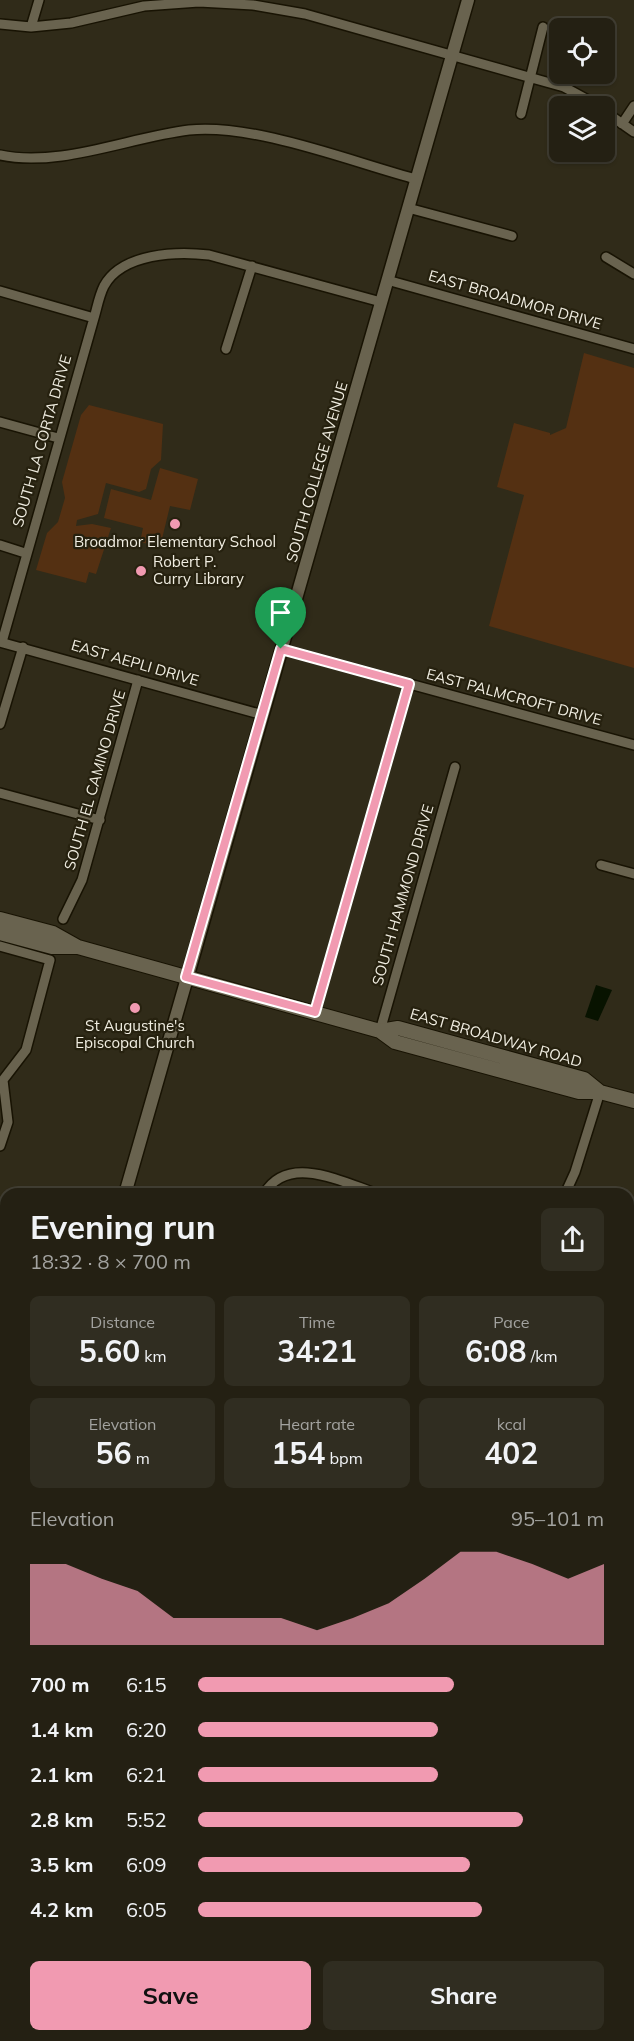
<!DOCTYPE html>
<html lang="en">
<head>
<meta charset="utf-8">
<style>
	:root { --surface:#242013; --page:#302d21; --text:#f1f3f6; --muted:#a3a3a0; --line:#413e33; --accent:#f19ab1 }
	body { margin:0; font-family:Mulish,sans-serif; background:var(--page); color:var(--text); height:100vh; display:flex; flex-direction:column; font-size:22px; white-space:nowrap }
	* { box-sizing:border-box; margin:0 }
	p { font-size:20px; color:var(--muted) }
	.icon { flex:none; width:33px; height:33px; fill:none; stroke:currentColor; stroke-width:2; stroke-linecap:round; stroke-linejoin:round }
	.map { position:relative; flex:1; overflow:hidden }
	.sheet { position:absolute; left:0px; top:1188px; width:634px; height:854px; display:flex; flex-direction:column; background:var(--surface); border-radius:18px 18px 0 0; box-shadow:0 2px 4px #0004,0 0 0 2px var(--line) }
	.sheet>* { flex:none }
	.tools { position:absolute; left:549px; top:18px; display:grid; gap:12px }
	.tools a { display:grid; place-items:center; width:66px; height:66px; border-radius:9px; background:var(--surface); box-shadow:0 2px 4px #0004,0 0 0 2px var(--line); font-size:30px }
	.pin { position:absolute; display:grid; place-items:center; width:51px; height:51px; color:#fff; margin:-62px -26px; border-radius:50% 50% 50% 0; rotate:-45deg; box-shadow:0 0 6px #0007 }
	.pin .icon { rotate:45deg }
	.round { display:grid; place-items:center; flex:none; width:63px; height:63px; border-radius:9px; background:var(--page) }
	.head { display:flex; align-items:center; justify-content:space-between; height:102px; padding:0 30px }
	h1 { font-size:33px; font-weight:700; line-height:45px }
	.stats { display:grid; grid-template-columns:repeat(3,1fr); gap:9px; height:102px; padding:6px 30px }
	.stats div { display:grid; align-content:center; border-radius:9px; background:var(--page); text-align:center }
	.stats b { font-size:30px; font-weight:700 }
	.stats small { font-size:16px; font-weight:400 }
	.stats p { font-size:16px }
	.chart { height:168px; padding:12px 30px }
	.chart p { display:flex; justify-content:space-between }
	.chart svg { width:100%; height:108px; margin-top:6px; fill:var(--accent); opacity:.7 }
	.primary-button { display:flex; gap:12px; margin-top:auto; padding:12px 30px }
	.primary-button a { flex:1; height:69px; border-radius:9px; background:var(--accent); color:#111; font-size:24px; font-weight:700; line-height:69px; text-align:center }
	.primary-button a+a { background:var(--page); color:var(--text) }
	ul { padding:0 30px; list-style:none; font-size:20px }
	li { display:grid; grid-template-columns:96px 72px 1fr; align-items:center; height:45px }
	li i { height:15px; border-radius:8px; background:var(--accent) }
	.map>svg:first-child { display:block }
	.green { fill:#543012 }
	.water { fill:#081300 }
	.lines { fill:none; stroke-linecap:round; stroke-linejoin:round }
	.canal { stroke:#081300; stroke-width:9 }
	.minor-casing { stroke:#181303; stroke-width:12 }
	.tertiary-casing { stroke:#181303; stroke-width:15 }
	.secondary-casing { stroke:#181303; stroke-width:16 }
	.minor { stroke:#69634f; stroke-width:9 }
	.tertiary { stroke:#69634f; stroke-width:12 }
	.secondary { stroke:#69634f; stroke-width:14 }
	.rail-casing { stroke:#a4a092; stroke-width:5 }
	.rail { stroke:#26210f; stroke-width:3; stroke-dasharray:9; stroke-linecap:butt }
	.route-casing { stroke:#fff; stroke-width:12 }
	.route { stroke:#f19ab1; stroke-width:8 }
	.poi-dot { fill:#f19ab1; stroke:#26210f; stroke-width:2 }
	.labels { text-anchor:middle; stroke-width:4.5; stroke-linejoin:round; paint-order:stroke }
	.street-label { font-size:15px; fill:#f0ede1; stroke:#26210f }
	.poi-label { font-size:15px; fill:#f0ede1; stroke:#26210f }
</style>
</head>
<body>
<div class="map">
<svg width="634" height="2041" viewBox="0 0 634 2041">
	<rect width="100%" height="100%" fill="#302b19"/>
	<path class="green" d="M 584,353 L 634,368 L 634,668 L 489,626 L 524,495 L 497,487 L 514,423 L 550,433 L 550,435 L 566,428 Z
		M 89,405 L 163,424 L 161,460 L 151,469 L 146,489 L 139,492 L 106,483 L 98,514 L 77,520 L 76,526 L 92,524 L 111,528 L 96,574 L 89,572 L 86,583 L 36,570 L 47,533 L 58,522 L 65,498 L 62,482 L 81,415 Z
		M 160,468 L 198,479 L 190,510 L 170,506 L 160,547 L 140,542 L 143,528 L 104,518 L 111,489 L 151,500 Z
		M 0,1277 L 6,1279 L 6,1445 L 0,1443 Z"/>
	<path class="water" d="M 596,985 L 612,990 L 598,1021 L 585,1017 Z"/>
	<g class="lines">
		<path class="canal" d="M 0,1788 L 6,1790"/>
		<g class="minor-casing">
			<path id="minor" d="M 0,24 L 31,27 L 71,23 L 144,6 L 199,2 L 253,5 L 305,14 L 564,87 L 599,106
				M 31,27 L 39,0
				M 604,111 L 634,132
				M 521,114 L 543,27
				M 622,124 L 634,106
				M 0,155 C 59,168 130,137 189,130 C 254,123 352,162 416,179
				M 408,208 L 512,236
				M 606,257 L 634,274
				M 387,280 L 634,349
				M 0,291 L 94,318
				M 226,349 L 252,266
				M 0,422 L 58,438
				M 0,545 L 25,553
				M 0,642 L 263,715
				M 2,642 L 94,318 C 97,308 99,296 104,286 C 122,253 177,251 209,255 L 381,302
				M 281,649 L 634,745
				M 0,724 L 23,647
				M 0,793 L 100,820
				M 601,865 L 634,874
				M 63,919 L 82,880 L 138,680
				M 0,946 L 50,960 L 26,1050 L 3,1080 L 8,1122 L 0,1146
				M 315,1012 L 409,684
				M 380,1031 L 455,767
				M 264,1194 C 288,1153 342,1182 378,1194
				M 565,1194 L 575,1172 L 600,1092
				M 0,1265 L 6,1267
				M 628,1294 L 634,1295
				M 628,1382 L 634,1368
				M 0,1875 L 6,1877
				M 166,2041 L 168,2036"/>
		</g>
		<g class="tertiary-casing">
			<path id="tertiary" d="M 125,1194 L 468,0
				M 0,1638 L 6,1618"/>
		</g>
		<g class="secondary-casing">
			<path id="secondary" d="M 0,919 L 53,933 L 78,947 L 380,1031 L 395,1042 L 579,1092 L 600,1092 L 634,1101
				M 0,933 L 52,947 L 77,947
				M 380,1031 L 398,1028 L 584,1079 L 600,1092
				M 628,1671 L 634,1650
				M 628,1728 L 634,1707
				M 535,2041 L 536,2036"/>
		</g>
		<use href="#minor" class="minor"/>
		<use href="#tertiary" class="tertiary"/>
		<use href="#secondary" class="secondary"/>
		<g class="rail-casing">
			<path id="rail" d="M 0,1464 L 6,1466
				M 628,1656 L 634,1659"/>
		</g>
		<use href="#rail" class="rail"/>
	</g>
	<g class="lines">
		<g class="route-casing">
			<path id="route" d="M 281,649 L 409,684 L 315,1012 L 186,977 Z"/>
		</g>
		<use href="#route" class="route"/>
	</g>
	<g class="poi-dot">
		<circle cx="175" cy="524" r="6"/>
		<circle cx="141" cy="571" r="6"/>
		<circle cx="135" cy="1008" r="6"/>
	</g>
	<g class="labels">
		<g class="street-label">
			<text transform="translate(515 300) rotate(16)" y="5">EAST BROADMOR DRIVE</text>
			<text transform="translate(42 441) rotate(-74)" y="5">SOUTH LA CORTA DRIVE</text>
			<text transform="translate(317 472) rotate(-74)" y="5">SOUTH COLLEGE AVENUE</text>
			<text transform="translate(135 663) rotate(16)" y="5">EAST AEPLI DRIVE</text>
			<text transform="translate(514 697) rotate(15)" y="5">EAST PALMCROFT DRIVE</text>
			<text transform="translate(95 780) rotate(-74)" y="5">SOUTH EL CAMINO DRIVE</text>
			<text transform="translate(403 895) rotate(-74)" y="5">SOUTH HAMMOND DRIVE</text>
			<text transform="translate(496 1038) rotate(16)" y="5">EAST BROADWAY ROAD</text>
		</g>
		<g class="poi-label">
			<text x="175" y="547">Broadmor Elementary School</text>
			<text x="153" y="567" text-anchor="start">Robert P.<tspan x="153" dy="17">Curry Library</tspan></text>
			<text x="135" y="1031">St Augustine's<tspan x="135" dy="17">Episcopal Church</tspan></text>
		</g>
	</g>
</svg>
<div class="tools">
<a><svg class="icon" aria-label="locate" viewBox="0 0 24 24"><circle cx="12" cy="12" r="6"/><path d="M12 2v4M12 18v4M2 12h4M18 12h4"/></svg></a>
<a><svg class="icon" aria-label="layers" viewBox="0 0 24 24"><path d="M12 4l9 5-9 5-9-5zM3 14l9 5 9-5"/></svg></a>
</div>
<div class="pin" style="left:281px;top:649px;background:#1e9e55"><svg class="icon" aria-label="arrive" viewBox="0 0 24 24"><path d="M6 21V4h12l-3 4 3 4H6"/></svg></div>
<section class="sheet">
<div class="head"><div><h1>Evening run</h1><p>18:32 · 8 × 700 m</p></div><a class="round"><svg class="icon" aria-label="share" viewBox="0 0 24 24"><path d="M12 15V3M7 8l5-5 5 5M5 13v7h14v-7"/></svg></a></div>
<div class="stats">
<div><p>Distance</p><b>5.60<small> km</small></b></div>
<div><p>Time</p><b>34:21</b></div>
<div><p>Pace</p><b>6:08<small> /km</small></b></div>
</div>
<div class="stats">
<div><p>Elevation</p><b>56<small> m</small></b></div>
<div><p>Heart rate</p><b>154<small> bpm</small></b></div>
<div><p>kcal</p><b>402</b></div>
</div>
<div class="chart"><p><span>Elevation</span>95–101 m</p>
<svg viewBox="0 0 160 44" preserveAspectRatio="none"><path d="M0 44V11L10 11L20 17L30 22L40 33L50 33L60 33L70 33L80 38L90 33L100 27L110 17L120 6L130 6L140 11L150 17L160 11V44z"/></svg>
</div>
<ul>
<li><b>700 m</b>6:15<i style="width:63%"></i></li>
<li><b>1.4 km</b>6:20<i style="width:59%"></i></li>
<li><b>2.1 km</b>6:21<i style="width:59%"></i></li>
<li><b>2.8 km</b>5:52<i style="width:80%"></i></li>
<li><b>3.5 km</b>6:09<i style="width:67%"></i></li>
<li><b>4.2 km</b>6:05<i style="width:70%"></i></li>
</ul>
<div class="primary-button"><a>Save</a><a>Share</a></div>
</section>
</div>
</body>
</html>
